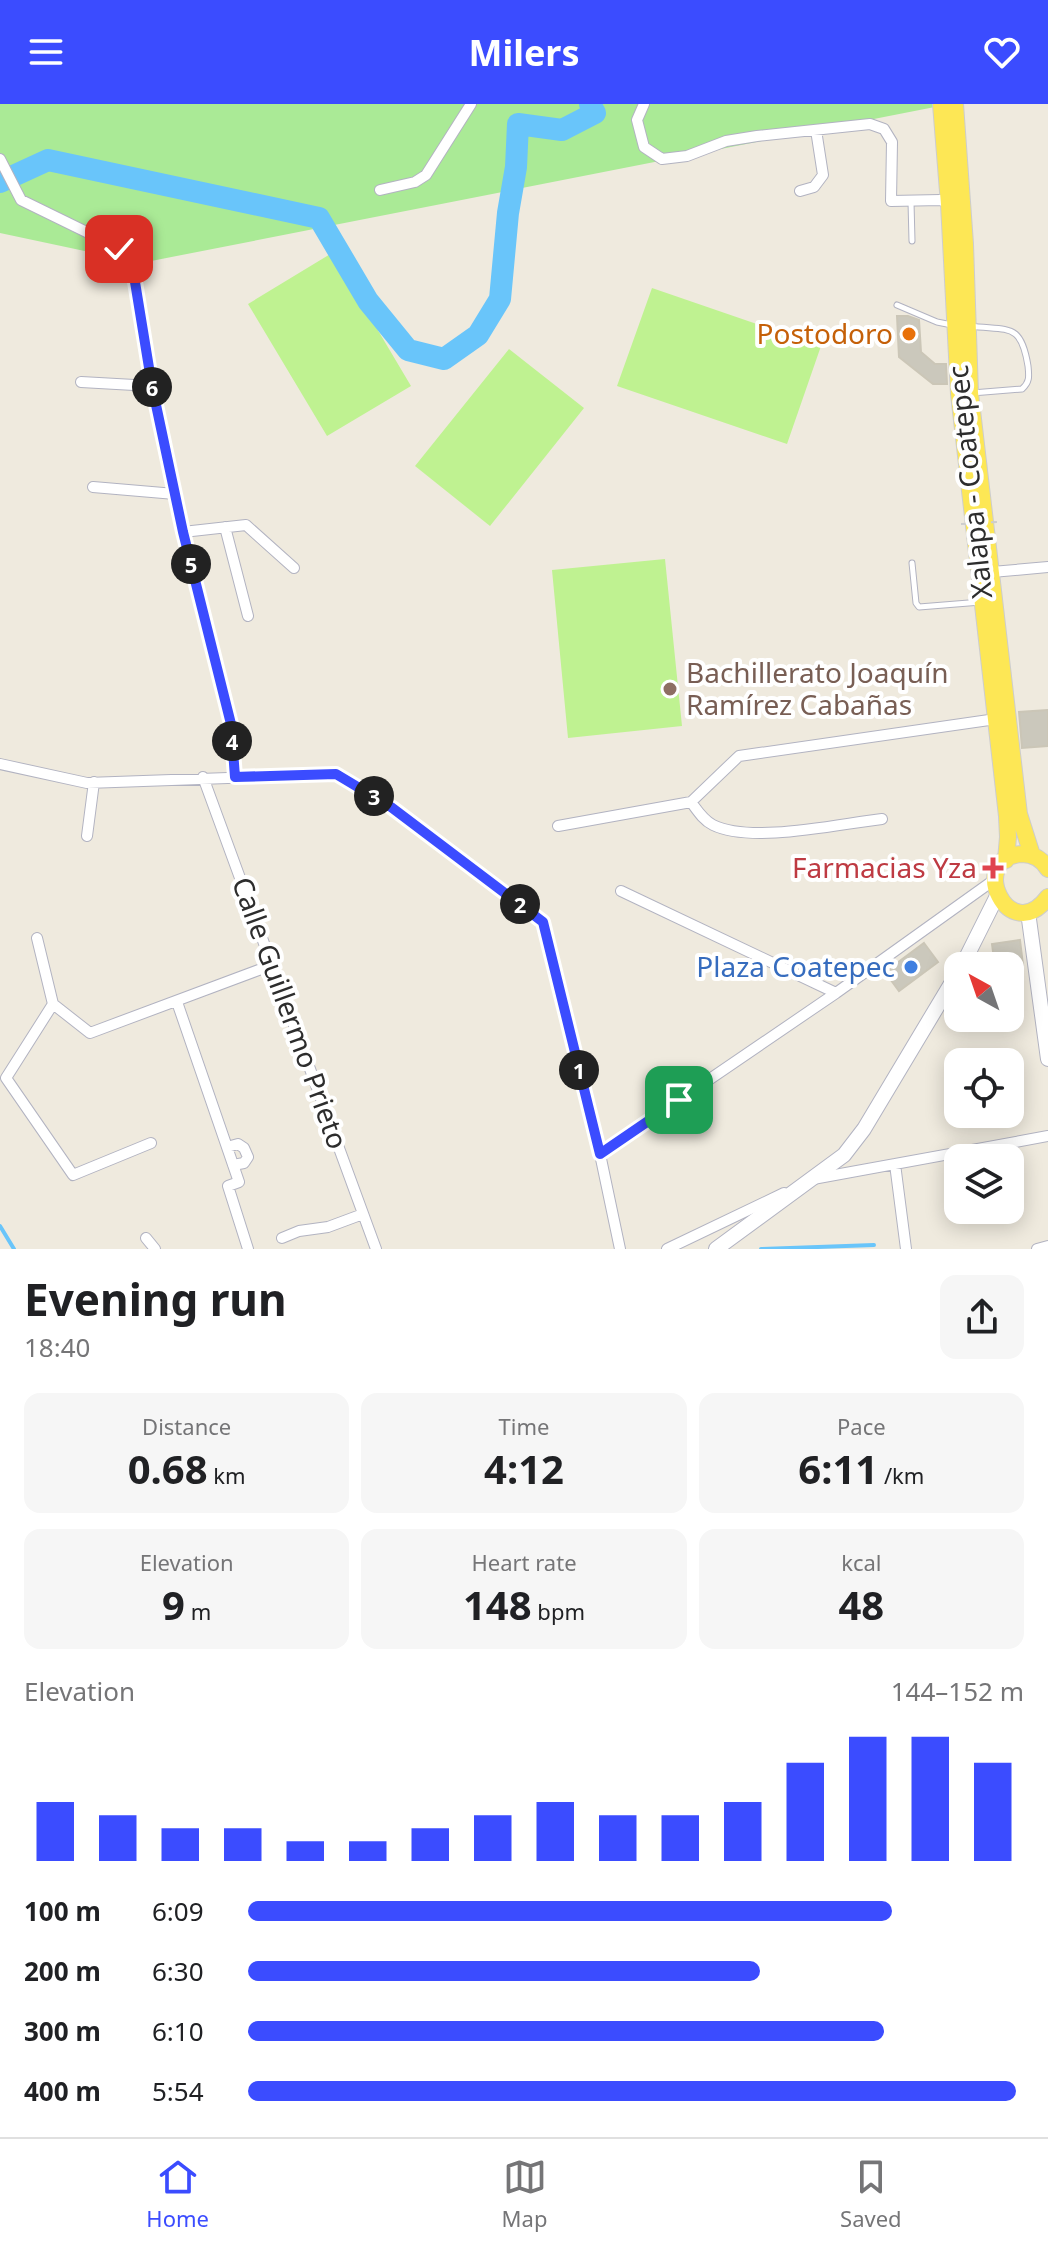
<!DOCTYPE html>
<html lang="en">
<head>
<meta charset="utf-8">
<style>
	:root { --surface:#fff; --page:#f6f6f6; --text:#202124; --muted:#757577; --line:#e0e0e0; --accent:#3b4cff }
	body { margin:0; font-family:"Noto Sans",sans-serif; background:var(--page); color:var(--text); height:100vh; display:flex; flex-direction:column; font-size:30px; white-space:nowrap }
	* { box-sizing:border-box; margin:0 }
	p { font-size:26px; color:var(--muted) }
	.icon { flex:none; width:44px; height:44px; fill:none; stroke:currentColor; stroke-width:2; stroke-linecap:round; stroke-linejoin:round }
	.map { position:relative; height:1145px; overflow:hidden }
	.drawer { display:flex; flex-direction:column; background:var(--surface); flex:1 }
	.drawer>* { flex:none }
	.needle { width:52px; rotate:320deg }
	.controls { position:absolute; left:944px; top:848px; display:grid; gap:16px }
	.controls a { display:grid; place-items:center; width:80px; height:80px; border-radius:16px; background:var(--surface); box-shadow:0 4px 20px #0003; font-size:40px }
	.pin { position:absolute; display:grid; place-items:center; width:68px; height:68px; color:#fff; margin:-34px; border-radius:16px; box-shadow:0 4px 12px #0006 }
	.km { position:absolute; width:40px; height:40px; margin:-20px; border-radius:50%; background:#222; color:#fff; font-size:22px; line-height:40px; text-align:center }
	.round { display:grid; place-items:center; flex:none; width:84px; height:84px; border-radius:16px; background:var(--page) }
	.headline { display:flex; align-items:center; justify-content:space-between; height:136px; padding:0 24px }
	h1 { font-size:44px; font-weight:700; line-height:60px }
	.figures { display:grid; grid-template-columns:repeat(3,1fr); gap:12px; height:136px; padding:8px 24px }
	.figures div { display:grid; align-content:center; border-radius:16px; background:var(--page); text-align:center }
	.figures b { font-size:40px; font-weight:700 }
	.figures small { font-size:22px; font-weight:400 }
	.figures p { font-size:22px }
	.chart { height:224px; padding:16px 24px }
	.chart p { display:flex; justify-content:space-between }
	.chart svg { width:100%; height:144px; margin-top:8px; stroke:var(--accent); stroke-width:6 }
	ul { padding:0 24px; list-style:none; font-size:26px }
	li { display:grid; grid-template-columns:128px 96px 1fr; align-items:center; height:60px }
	li i { height:20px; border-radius:10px; background:var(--accent) }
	header { display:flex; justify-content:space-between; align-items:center; height:104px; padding:0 24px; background:var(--accent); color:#fff; font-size:36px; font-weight:700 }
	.tab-bar { display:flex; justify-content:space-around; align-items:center; height:112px; border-top:2px solid var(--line); background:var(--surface); font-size:22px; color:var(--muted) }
	.tab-bar a { display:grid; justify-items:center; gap:4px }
	.tab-bar .selected { color:var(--accent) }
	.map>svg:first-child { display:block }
	.green { fill:#aaea96 }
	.pitch { fill:#bff291 }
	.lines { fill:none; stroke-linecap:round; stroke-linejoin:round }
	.stream { stroke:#69c5fa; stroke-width:4 }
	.river { stroke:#69c5fa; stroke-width:22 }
	.building { fill:#cbc8bc; stroke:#cbc6b7; stroke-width:2 }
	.lane-casing { stroke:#b2b3c1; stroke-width:7 }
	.street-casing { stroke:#b2b3c1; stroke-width:12 }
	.secondary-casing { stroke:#b2b3c1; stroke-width:16 }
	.primary-casing { stroke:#cdcdcd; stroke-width:18 }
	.lane { stroke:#fff; stroke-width:5 }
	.street { stroke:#fff; stroke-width:10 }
	.secondary { stroke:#fff; stroke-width:14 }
	.primary { stroke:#fde755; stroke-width:16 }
	.path-bridge { stroke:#cdcdcd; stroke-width:2; stroke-dasharray:6 4; stroke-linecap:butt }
	.route-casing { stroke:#fff; stroke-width:16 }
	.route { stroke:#3b4cff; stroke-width:10 }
	.food-dot { fill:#e8710a; stroke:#fff; stroke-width:3 }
	.education-dot { fill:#8d6e63; stroke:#fff; stroke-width:3 }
	.health-dot { fill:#e0444e; stroke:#fff; stroke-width:3 }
	.shop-dot { fill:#3f7fe0; stroke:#fff; stroke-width:3 }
	.labels { text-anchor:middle; stroke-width:8; stroke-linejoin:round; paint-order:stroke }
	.food-label { font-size:28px; fill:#c56008; stroke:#fff; text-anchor:end }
	.street-label { font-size:28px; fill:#2d2d2d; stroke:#fff }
	.education-label { font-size:28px; fill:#785e54; stroke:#fff; text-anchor:start }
	.health-label { font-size:28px; fill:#be3a42; stroke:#fff; text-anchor:end }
	.shop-label { font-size:28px; fill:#366cbe; stroke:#fff; text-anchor:end }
</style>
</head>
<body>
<header><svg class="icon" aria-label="menu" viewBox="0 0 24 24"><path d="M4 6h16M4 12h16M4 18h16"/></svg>Milers<svg class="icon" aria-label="heart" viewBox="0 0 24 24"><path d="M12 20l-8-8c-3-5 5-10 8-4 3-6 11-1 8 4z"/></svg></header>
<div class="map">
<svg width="1048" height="1145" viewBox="0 0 1048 1145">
	<rect width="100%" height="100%" fill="#efeade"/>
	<path class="green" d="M 0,0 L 950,0 L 141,159 L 0,129 Z"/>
	<path class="pitch" d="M 332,149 L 411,282 L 327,332 L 248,200 Z
		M 652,184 L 821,242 L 787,340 L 617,282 Z
		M 509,245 L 584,304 L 490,422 L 415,362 Z
		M 665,455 L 682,622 L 568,634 L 552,466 Z"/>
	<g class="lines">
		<path class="stream" d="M 0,1122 L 14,1145
			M 761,1145 L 874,1141"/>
		<path class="river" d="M 0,78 L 48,56 L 319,114 L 368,197 L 408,246 L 444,255 L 478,231 L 500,195 L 508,109 L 516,63 L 518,20 L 562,26 L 595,9 L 590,0"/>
	</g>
	<path class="building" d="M 897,212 L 908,212 L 919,216 L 921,248 L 935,260 L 946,260 L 947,280 L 933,280 L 899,253 Z
		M 1048,606 L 1048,642 L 1022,644 L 1019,608 Z
		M 1020,836 L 1023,861 L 995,862 L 992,840 Z
		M 924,839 L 938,858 L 899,887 L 885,868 Z"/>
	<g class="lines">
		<g class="lane-casing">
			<path id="lane" d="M 911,98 L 912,137
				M 897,201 L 937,218 L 952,221
				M 970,222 C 1009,227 1021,218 1028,262 C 1029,272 1030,278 1022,285 L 972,289
				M 912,459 L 916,499 L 919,503 L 981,498"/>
		</g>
		<g class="street-casing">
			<path id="street" d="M 644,0 L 637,16 L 644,43 L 662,55 L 687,52 L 726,37 L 757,32 L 870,20 L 884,25 L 892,38 L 891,97 L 941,96 L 949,100
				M 0,55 L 21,96 L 111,140 L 123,148 L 135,178 L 152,282 L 175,390 L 231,620 L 235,673
				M 380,86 L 415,78 L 426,71 L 471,0
				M 800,87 L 814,83 L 823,71 L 816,26
				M 81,278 L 152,282
				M 93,383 L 175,390
				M 225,423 L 248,512
				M 183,428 L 246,421 L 294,464
				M 992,468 L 1048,463
				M 0,660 L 87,679 L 336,670 L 391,703 L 543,818 L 600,1050 L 620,1145
				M 203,673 L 376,1145
				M 691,698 C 697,706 703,716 713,721 C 752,740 838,720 882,715
				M 558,722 L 691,698 L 739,652 L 996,615
				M 87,732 L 94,678
				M 621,787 L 836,889
				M 37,834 L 53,900
				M 177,898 L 239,1078 L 228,1082 L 248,1145
				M 53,900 L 90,929 L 272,861
				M 6,974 L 73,1071 L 151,1039
				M 6,974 L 53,900
				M 227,1043 L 238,1040 L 244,1044 L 248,1053 L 244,1059 L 233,1061
				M 600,1050 L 836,889 L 994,776
				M 895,1060 L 906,1145
				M 813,1075 L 1048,1032
				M 146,1134 L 155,1145
				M 282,1134 L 299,1127 L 328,1123 L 363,1110
				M 667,1145 L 784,1089
				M 1037,1145 L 1048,1142"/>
		</g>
		<g class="secondary-casing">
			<path id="secondary" d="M 1028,808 L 1048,955
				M 962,862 L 997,792
				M 716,1145 L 844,1051 L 864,1025 L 958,868"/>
		</g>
		<g class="primary-casing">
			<path id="primary" d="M 941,0 L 949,100 L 959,290 L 1007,712 L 1008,733 L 1006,756
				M 955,0 L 965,140 L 970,289 L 1019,710 L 1032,751
				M 1048,765 C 1042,755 1033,750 1022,750 C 966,753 1009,845 1048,793"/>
		</g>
		<use href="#lane" class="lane"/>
		<use href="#street" class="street"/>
		<use href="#secondary" class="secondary"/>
		<use href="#primary" class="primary"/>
		<path class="path-bridge" d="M 961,420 L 997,418"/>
	</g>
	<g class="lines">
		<g class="route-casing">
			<path id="route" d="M 119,145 L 128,156 L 135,178 L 152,282 L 183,428 L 231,620 L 235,673 L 336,670 L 391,703 L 543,818 L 600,1050 L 679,996"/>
		</g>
		<use href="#route" class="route"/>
	</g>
	<circle class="food-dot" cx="909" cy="230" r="8"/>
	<circle class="education-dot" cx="670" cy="585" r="8"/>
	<path class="health-dot" d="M989 752h8v8h8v8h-8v8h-8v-8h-8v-8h8z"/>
	<circle class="shop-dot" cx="911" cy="863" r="8"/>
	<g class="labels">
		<g class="food-label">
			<text x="893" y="240">Postodoro</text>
		</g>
		<g class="street-label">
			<text transform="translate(970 378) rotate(-96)" y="10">Xalapa - Coatepec</text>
			<text transform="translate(290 909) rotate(70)" y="10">Calle Guillermo Prieto</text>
		</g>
		<g class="education-label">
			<text x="686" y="579">Bachillerato Joaquín<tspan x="686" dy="32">Ramírez Cabañas</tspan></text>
		</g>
		<g class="health-label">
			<text x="977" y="774">Farmacias Yza</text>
		</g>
		<g class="shop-label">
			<text x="895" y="873">Plaza Coatepec</text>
		</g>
	</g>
</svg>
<div class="controls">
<a><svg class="needle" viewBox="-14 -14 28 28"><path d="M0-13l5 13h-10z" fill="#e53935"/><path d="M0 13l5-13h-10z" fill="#757577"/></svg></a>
<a><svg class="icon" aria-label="locate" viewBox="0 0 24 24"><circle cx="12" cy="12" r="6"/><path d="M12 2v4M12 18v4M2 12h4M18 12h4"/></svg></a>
<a><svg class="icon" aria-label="layers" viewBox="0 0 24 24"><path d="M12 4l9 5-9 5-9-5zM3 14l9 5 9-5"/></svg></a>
</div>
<div class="pin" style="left:679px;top:996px;background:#1e9e55"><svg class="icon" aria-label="arrive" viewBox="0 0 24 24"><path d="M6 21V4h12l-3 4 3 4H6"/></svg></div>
<div class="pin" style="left:119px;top:145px;background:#d93025"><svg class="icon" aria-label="check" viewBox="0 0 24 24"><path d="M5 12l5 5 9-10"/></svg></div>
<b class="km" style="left:579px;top:966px">1</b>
<b class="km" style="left:520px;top:800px">2</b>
<b class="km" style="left:374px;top:692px">3</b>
<b class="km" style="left:232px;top:637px">4</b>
<b class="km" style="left:191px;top:460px">5</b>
<b class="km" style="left:152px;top:283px">6</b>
</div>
<section class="drawer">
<div class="headline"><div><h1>Evening run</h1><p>18:40</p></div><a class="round"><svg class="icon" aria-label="share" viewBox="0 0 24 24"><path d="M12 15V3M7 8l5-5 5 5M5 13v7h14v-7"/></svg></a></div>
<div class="figures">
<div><p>Distance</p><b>0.68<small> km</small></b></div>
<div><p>Time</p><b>4:12</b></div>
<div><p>Pace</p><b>6:11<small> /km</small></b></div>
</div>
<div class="figures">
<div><p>Elevation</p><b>9<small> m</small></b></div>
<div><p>Heart rate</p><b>148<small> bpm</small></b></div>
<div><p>kcal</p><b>48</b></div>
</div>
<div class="chart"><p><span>Elevation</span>144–152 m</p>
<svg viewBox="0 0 160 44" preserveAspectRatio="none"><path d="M5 44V26M15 44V30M25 44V34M35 44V34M45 44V38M55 44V38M65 44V34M75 44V30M85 44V26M95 44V30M105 44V30M115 44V26M125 44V14M135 44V6M145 44V6M155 44V14"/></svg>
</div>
<ul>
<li><b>100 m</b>6:09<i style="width:83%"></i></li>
<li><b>200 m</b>6:30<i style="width:66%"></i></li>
<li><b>300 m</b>6:10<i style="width:82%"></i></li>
<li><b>400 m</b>5:54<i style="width:99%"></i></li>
</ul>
</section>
<nav class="tab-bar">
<a class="selected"><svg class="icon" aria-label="home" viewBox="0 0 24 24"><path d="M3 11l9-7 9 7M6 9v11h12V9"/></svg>Home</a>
<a><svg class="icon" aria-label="map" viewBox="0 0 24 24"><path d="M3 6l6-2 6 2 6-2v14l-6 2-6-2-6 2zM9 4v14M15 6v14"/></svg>Map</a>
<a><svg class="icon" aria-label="saved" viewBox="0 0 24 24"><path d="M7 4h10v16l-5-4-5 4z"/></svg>Saved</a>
</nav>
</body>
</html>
